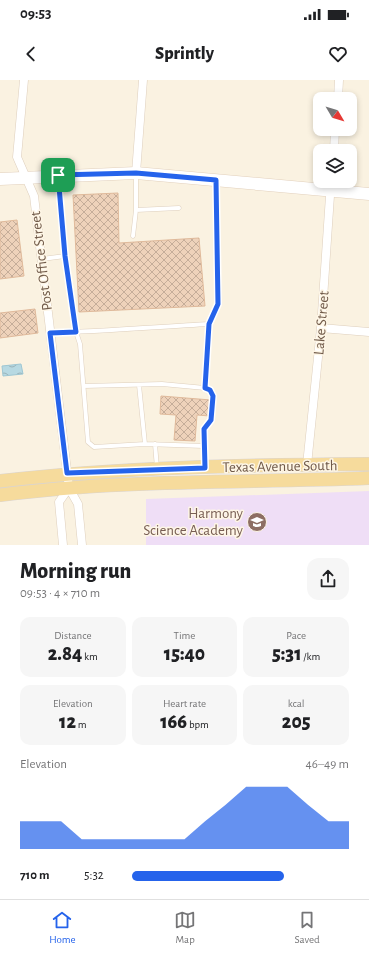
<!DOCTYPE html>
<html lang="en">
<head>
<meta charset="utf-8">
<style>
	:root { --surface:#fff; --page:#f6f6f6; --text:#202124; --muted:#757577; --line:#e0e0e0; --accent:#2563eb }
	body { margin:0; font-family:"Alegreya Sans",sans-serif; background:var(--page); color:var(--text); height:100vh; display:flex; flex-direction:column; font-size:15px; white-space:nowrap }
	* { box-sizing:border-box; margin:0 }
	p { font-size:13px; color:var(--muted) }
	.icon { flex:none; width:22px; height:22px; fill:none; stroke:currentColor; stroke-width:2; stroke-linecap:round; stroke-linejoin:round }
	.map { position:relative; height:465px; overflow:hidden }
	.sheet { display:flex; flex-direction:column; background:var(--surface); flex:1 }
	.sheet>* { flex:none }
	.needle { width:26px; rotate:128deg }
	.controls { position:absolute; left:313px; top:12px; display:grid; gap:8px }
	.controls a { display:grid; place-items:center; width:44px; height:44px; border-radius:8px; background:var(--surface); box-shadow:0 2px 6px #0003; font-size:20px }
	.pin { position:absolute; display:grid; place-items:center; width:34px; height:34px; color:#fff; margin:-17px; border-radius:8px; box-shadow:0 2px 6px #0006 }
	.round { display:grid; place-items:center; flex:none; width:42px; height:42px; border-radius:12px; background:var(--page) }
	.headline { display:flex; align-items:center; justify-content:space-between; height:68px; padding:0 20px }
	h1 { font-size:22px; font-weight:800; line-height:30px }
	.figures { display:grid; grid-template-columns:repeat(3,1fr); gap:6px; height:68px; padding:4px 20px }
	.figures div { display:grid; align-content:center; border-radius:10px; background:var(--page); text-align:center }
	.figures b { font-size:20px; font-weight:800 }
	.figures small { font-size:11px; font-weight:400 }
	.figures p { font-size:11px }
	.chart { height:112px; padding:8px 20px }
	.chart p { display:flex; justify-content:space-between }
	.chart svg { width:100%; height:72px; margin-top:4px; fill:var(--accent); opacity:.7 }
	ul { padding:0 20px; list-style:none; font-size:13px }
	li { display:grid; grid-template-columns:64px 48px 1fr; align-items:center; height:30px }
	li i { height:10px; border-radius:5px; background:var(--accent) }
	.status { display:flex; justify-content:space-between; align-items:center; height:28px; padding:0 20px; background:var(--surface); direction:ltr }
	.status svg { height:11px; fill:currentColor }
	header { display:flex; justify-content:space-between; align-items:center; height:52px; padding:0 20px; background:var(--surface); font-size:18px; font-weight:800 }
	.tab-bar { display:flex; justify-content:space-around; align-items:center; height:56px; border-top:1px solid var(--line); background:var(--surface); font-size:11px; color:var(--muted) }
	.tab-bar a { display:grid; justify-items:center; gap:2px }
	.tab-bar .current { color:var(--accent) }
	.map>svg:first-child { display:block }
	.education { fill:#efdef6 }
	.water { fill:url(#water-waves); stroke:#9ec7d3 }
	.building { fill:url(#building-cross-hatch); stroke:#e0ba9b }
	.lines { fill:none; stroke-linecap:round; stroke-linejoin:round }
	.lane-casing { stroke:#decfbd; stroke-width:5 }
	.street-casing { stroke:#decfbd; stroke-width:9 }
	.secondary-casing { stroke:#e2d0bc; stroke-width:13 }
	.primary-casing { stroke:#dad4d0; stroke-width:14 }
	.lane { stroke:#fff; stroke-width:4 }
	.street { stroke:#fff; stroke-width:8 }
	.secondary { stroke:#fff; stroke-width:12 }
	.primary { stroke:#f6db9c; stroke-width:13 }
	.route-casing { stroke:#fff; stroke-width:8 }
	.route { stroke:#2563eb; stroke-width:5 }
	.labels { text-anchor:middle; stroke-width:3; stroke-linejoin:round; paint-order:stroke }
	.street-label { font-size:15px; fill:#705a49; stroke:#fef6e6 }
	.education-label { font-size:15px; fill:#785e54; stroke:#fef6e6; text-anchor:end }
</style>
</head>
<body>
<div class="status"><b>09:53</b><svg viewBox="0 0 49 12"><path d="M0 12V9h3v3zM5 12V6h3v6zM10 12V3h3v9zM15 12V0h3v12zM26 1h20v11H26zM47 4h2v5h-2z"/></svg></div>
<header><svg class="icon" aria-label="back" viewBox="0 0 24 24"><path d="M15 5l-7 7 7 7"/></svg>Sprintly<svg class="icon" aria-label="heart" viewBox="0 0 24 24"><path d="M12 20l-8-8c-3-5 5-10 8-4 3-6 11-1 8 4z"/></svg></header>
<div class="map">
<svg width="369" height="465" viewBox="0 0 369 465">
	<defs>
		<pattern id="water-waves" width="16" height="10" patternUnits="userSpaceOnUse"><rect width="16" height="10" fill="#b7d9e2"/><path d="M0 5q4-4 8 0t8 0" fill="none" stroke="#99b3b9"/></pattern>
		<pattern id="building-cross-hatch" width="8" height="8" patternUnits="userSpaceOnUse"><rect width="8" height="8" fill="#eed2ba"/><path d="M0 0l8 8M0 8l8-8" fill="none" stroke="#c5ad99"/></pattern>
	</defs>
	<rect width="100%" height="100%" fill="#faf2e1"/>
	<path class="education" d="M 369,411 L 369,465 L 146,465 L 146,419 Z"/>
	<path class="water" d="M 21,284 L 23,294 L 3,296 L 2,286 Z"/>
	<path class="building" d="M 118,113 L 119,163 L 199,158 L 205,226 L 79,232 L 73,115 Z
		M 17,140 L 24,196 L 0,199 L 0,142 Z
		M 35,229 L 38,253 L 0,258 L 0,233 Z
		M 161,316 L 211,320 L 210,336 L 197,335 L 195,361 L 174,360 L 176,335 L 160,334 Z"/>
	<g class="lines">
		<g class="lane-casing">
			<path id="lane" d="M 136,94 L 136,130 L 179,128
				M 58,98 L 65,176 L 76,252 L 80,264 L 88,362 L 94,367 L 145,364 L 139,305
				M 133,156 L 136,130
				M 42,179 L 65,176
				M 50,253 C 103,251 156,247 209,244 L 219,223 L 216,102
				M 84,306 L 162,304 L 205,308 L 209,244
				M 145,364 L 204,366 L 205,385
				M 155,364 L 157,388
				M 204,366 L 204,349 L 211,340 L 213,316 L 210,310 L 205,308"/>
		</g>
		<g class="street-casing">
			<path id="street" d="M 24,0 L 17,77 L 34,116 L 69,408 L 78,424 L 82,465
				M 338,19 L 339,0
				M 334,71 L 335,49
				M 136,93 L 143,0
				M 321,248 L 369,252
				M 307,385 L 321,248 L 331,101
				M 63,465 L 59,422 L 69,408"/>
		</g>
		<g class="secondary-casing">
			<path id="secondary" d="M 0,99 L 136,93 L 369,114"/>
		</g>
		<g class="primary-casing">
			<path id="primary" d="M 0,401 C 122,387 246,385 369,384
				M 0,415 C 122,399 246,403 369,398"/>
		</g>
		<use href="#lane" class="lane"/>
		<use href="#street" class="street"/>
		<use href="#secondary" class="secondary"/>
		<use href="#primary" class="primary"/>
	</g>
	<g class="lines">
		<g class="route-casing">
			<path id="route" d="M 136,93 L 216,100 L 218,224 L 209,244 L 205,308 L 210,310 L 213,316 L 211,340 L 204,349 L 205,388 L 67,393 L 50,253 L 76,252 L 65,176 L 58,95 Z"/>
		</g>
		<use href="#route" class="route"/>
	</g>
	<defs>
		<g id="school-disc" transform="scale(1)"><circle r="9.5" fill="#8d6e63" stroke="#fef6e6"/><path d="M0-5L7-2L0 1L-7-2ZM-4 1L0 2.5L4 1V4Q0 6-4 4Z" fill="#fff"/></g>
	</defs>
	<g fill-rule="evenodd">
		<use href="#school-disc" x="257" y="442"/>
	</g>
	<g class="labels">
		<g class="street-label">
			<text transform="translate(41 181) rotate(-97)" y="5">Post Office Street</text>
			<text transform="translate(321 243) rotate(-85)" y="5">Lake Street</text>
			<text transform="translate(280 386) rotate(-1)" y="5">Texas Avenue South</text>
		</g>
		<g class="education-label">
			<text x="243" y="438">Harmony<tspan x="243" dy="17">Science Academy</tspan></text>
		</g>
	</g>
</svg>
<div class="controls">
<a><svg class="needle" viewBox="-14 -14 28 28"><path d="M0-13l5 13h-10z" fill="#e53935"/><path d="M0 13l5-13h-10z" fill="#757577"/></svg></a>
<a><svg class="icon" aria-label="layers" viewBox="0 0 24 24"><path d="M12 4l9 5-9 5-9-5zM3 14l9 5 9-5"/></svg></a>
</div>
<div class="pin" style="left:58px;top:95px;background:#1e9e55"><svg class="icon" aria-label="arrive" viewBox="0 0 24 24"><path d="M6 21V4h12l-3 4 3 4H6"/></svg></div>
</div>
<section class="sheet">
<div class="headline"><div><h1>Morning run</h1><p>09:53 · 4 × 710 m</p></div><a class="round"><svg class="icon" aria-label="share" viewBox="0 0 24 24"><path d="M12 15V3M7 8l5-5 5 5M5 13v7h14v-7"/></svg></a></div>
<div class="figures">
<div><p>Distance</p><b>2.84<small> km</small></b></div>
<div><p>Time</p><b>15:40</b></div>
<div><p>Pace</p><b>5:31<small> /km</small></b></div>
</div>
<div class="figures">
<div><p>Elevation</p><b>12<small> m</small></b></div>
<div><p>Heart rate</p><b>166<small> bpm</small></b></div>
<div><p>kcal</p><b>205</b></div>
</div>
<div class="chart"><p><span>Elevation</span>46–49 m</p>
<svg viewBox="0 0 160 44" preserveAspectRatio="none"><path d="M0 44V27L10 27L20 27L30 38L40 38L50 38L60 38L70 38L80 38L90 27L100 17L110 6L120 6L130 6L140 17L150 27L160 27V44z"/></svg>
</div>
<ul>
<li><b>710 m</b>5:32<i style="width:70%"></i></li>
</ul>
</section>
<nav class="tab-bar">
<a class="current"><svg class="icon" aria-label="home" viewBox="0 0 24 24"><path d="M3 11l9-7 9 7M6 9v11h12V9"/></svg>Home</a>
<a><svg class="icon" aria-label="map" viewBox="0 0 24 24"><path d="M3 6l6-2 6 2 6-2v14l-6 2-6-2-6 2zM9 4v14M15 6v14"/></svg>Map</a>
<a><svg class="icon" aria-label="saved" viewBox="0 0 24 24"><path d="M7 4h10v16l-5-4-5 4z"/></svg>Saved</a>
</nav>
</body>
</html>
